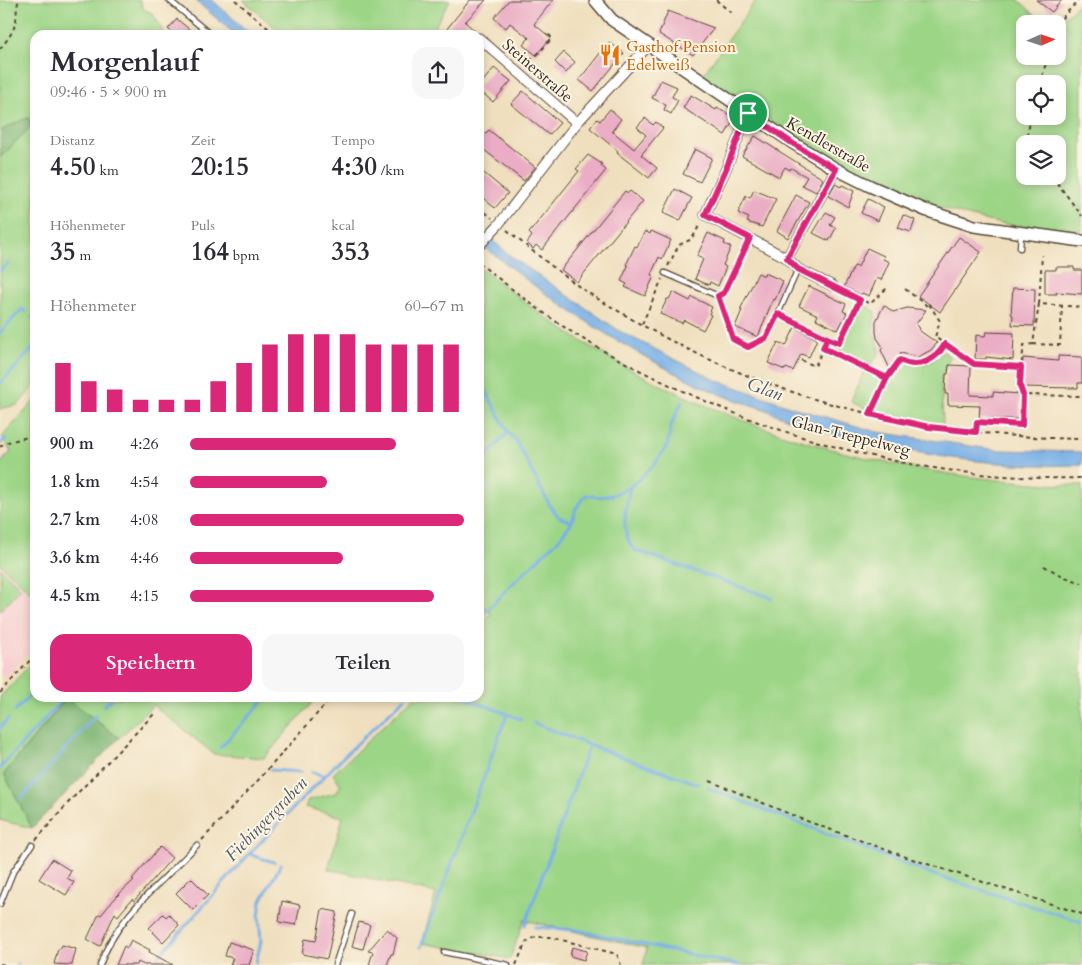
<!DOCTYPE html>
<html lang="de">
<head>
<meta charset="utf-8">
<style>
	:root { --surface:#fff; --page:#f7f7f7; --text:#2b2b33; --muted:#7c7c81; --accent:#db2777 }
	body { margin:0; font-family:Cardo,serif; background:var(--page); color:var(--text); height:100vh; display:flex; flex-direction:column; font-size:19px; white-space:nowrap }
	* { box-sizing:border-box; margin:0 }
	p { font-size:16px; color:var(--muted) }
	.icon { flex:none; width:28px; height:28px; fill:none; stroke:currentColor; stroke-width:2; stroke-linecap:round; stroke-linejoin:round }
	.map { position:relative; flex:1; overflow:hidden }
	.sheet { position:absolute; left:30px; top:30px; width:454px; height:672px; display:flex; flex-direction:column; background:var(--surface); border-radius:15px; box-shadow:0 2px 8px #0003 }
	.sheet>* { flex:none }
	.needle { width:32px; rotate:87deg }
	.controls { position:absolute; left:1016px; top:15px; display:grid; gap:10px }
	.controls a { display:grid; place-items:center; width:50px; height:50px; border-radius:10px; background:var(--surface); box-shadow:0 2px 8px #0003; font-size:25px }
	.pin { position:absolute; display:grid; place-items:center; width:42px; height:42px; color:#fff; margin:-21px; border:2px solid #fff; border-radius:50%; box-shadow:0 1px 5px #0007 }
	.round { display:grid; place-items:center; flex:none; width:52px; height:52px; border-radius:15px; background:var(--page) }
	.summary { display:flex; align-items:center; justify-content:space-between; height:85px; padding:0 20px }
	h1 { font-size:28px; font-weight:800; line-height:38px }
	.stats { display:grid; grid-template-columns:repeat(3,1fr); gap:8px; height:85px; padding:5px 20px }
	.stats div { display:grid; align-content:center }
	.stats b { font-size:25px; font-weight:800 }
	.stats small { font-size:14px; font-weight:400 }
	.stats p { font-size:14px }
	.chart { height:140px; padding:10px 20px }
	.chart p { display:flex; justify-content:space-between }
	.chart svg { width:100%; height:90px; margin-top:5px; stroke:var(--accent); stroke-width:6 }
	.action { display:flex; gap:10px; margin-top:auto; padding:10px 20px }
	.action a { flex:1; height:58px; border-radius:15px; background:var(--accent); color:#fff; font-size:20px; font-weight:800; line-height:58px; text-align:center }
	.action a+a { background:var(--page); color:var(--text) }
	ul { padding:0 20px; list-style:none; font-size:16px }
	li { display:grid; grid-template-columns:80px 60px 1fr; align-items:center; height:38px }
	li i { height:12px; border-radius:6px; background:var(--accent) }
	.map>svg:first-child { display:block }
	.built { fill:#f7cfd0 }
	.green { fill:#9dd587; stroke:#6c8052; fill-rule:evenodd }
	.forest { fill:#7eb674; stroke:#5c7049 }
	.water { fill:#76aee6; stroke:#586c82 }
	.lines { fill:none; stroke-linecap:round; stroke-linejoin:round }
	.stream { stroke:#76aee6; stroke-width:3 }
	.building { fill:#eaadc5 }
	.service-casing { stroke:#564536; stroke-width:7 }
	.minor-casing { stroke:#564536; stroke-width:11 }
	.tertiary-casing { stroke:#564536; stroke-width:14 }
	.path { stroke:#564536; stroke-width:2; stroke-dasharray:4 4; stroke-linecap:butt }
	.service { stroke:#fff; stroke-width:4.5 }
	.minor { stroke:#fff; stroke-width:9 }
	.tertiary { stroke:#fff; stroke-width:11 }
	.route-casing { stroke:#fff; stroke-width:10 }
	.route { stroke:#db2777; stroke-width:6 }
	.labels { text-anchor:middle; stroke-width:4; stroke-linejoin:round; paint-order:stroke }
	.food-label { font-size:16px; fill:#c56008; stroke:#fcf5e5; text-anchor:start }
	.street-label { font-size:16px; fill:#3b2a1e; stroke:#fcf5e5 }
	.water-label { font-size:18px; font-style:italic; fill:#505864; stroke:#fcf5e5 }
</style>
</head>
<body>
<div class="map">
<svg width="1082" height="965" viewBox="0 0 1082 965">
	<rect width="100%" height="100%" fill="#fcf5e5"/>
	<filter id="ink" filterUnits="userSpaceOnUse"><feTurbulence type="fractalNoise" baseFrequency=".02" numOctaves="2"/><feDisplacementMap in="SourceGraphic" scale="10" xChannelSelector="R" yChannelSelector="G"/><feConvolveMatrix kernelMatrix="1 2 1 2 8 2 1 2 1" color-interpolation-filters="sRGB"/></filter>
	<filter id="wash" filterUnits="userSpaceOnUse"><feTurbulence type="fractalNoise" baseFrequency=".0096" numOctaves="4" result="noise"/><feDisplacementMap in="SourceGraphic" scale="20" xChannelSelector="R" yChannelSelector="G"/><feGaussianBlur stdDeviation="1.12" result="paint"/><feColorMatrix in="noise" values="0 0 0 0 0 0 0 0 0 0 0 0 0 0 0 0 0 1.4 0 .05"/><feComposite in="paint" operator="in"/></filter>
	<g filter="url(#wash)">
		<rect width="100%" height="100%" fill="#efdfbe"/>
		<path class="built" d="M 13,446 L 35,467 L 35,645 L 6,678 L 0,673 L 0,460 Z"/>
		<path class="green" d="M 0,0 L 140,0 L 143,9 L 153,14 L 165,35 L 35,35 L 35,385 L 18,405 L 2,408 L 0,410 L 0,158 L 30,127 L 29,118 L 22,120 L 0,131 Z
			M 243,0 L 450,0 L 430,35 L 284,35 Z
			M 756,0 L 1019,0 L 1044,24 L 1025,24 L 1025,56 L 1058,56 L 1058,24 L 1055,24 L 1060,21 L 1082,1 L 1082,231 C 1051,228 1018,228 988,221 C 886,198 789,133 702,76 ZM 1025,84 L 1058,84 L 1058,116 L 1025,116 ZM 1025,144 L 1058,144 L 1058,176 L 1025,176 Z
			M 479,267 C 514,294 548,321 586,344 C 711,420 854,466 999,480 C 1027,482 1054,486 1082,485 L 1082,965 L 643,965 L 647,948 L 524,920 L 510,959 L 422,943 L 436,893 L 328,869 L 343,817 L 305,807 L 308,800 L 336,793 L 341,785 L 333,774 L 413,698 L 479,698 L 479,626 L 491,613 L 479,604 Z
			M 862,303 L 876,312 C 872,324 873,335 879,346 L 878,350 L 880,352 L 869,367 L 838,354 Z
			M 943,351 L 950,357 L 941,377 L 943,426 L 874,412 L 891,376 L 900,362 C 918,367 932,366 943,351 Z
			M 864,372 L 882,380 L 869,410 L 851,402 Z
			M 35,400 L 35,596 L 0,564 L 0,464 L 11,452 L 2,437 Z
			M 0,568 L 21,588 L 0,611 Z
			M 35,659 L 35,698 L 316,698 L 264,758 L 214,754 L 153,705 L 119,738 L 66,698 L 4,774 L 32,828 L 0,820 L 0,697 Z"/>
		<path class="forest" d="M 29,118 L 30,127 L 0,158 L 0,131 L 22,120 Z
			M 67,698 L 119,738 L 32,828 L 4,774 Z"/>
		<path class="water" d="M 195,0 L 212,0 L 252,35 L 236,35 Z
			M 479,229 L 513,258 L 621,332 L 716,380 L 795,408 L 877,432 L 997,450 L 1082,452 L 1082,465 C 992,468 899,453 813,428 C 797,423 780,416 764,409 C 746,403 727,398 710,390 C 628,352 548,300 479,242 Z"/>
		<g class="lines">
			<path class="stream" d="M 0,271 L 8,263
				M 32,317 L 35,320
				M 0,333 L 22,309 L 26,312
				M 479,378 L 508,432 L 516,441 L 550,506 L 559,517 L 572,522
				M 0,384 L 35,346
				M 0,444 L 6,438
				M 479,465 L 508,432
				M 630,487 C 626,509 619,531 634,550 L 772,598
				M 479,619 L 508,588 L 558,540 L 572,522 L 576,508 L 586,495 L 599,497 L 613,495 L 630,487 L 654,465 L 667,446 L 672,423 L 682,402
				M 465,698 L 521,719
				M 104,706 L 112,698
				M 15,711 L 35,690
				M 534,723 L 589,745 L 698,784
				M 0,728 L 8,719
				M 220,748 L 266,698
				M 0,768 L 64,698
				M 271,770 L 301,772
				M 312,772 L 325,776
				M 708,788 L 928,873 L 1082,922
				M 21,799 L 96,715
				M 250,853 L 254,856 L 274,862
				M 525,925 L 589,745
				M 535,927 L 577,930 L 739,965
				M 421,947 L 507,714
				M 256,962 L 261,941 L 259,916 L 261,901 L 281,864
				M 16,964 L 18,965
				M 151,965 L 250,853 L 342,758 L 405,698"/>
		</g>
		<g id="blocks">
			<path class="building" d="M 470,0 L 486,0 L 465,22 L 474,30 L 470,35 L 442,35 Z
				M 509,0 L 553,0 L 534,24 L 551,38 L 536,55 L 523,45 L 529,38 L 510,23 L 506,28 L 494,18 Z
				M 1036,0 L 1062,0 L 1052,12 Z
				M 668,11 L 714,28 L 693,55 L 659,34 Z
				M 177,19 L 196,35 L 176,35 L 168,29 Z
				M 609,42 L 624,53 L 593,91 L 579,80 Z
				M 564,52 L 575,62 L 566,73 L 555,62 Z
				M 494,68 L 511,81 L 493,102 L 479,90 L 479,86 Z
				M 661,80 L 677,87 L 672,97 L 678,100 L 671,114 L 664,110 L 666,105 L 652,98 Z
				M 523,91 L 560,123 L 549,135 L 511,104 Z
				M 691,95 L 716,110 L 717,108 L 735,118 L 725,135 L 683,108 Z
				M 610,109 L 621,119 L 612,131 L 634,149 L 646,135 L 637,127 L 645,118 L 653,125 L 656,122 L 663,128 L 641,155 L 657,168 L 649,178 L 617,153 L 618,151 L 590,128 L 597,119 L 600,121 Z
				M 489,130 L 535,167 L 524,181 L 479,146 L 479,134 L 482,137 Z
				M 755,136 L 823,179 L 816,192 L 802,185 L 807,177 L 791,168 L 790,170 L 785,167 L 779,177 L 742,156 Z
				M 695,149 L 712,158 L 700,182 L 683,174 Z
				M 588,155 L 602,164 L 601,166 L 606,170 L 542,250 L 536,245 L 533,249 L 527,243 L 532,236 L 529,233 L 579,171 L 576,169 Z
				M 479,169 L 508,193 L 495,208 L 479,195 Z
				M 835,184 L 841,187 L 842,185 L 854,191 L 848,207 L 828,196 Z
				M 675,189 L 692,198 L 680,221 L 663,213 Z
				M 754,190 L 776,199 L 762,227 L 747,222 L 749,218 L 738,213 L 746,196 L 750,198 Z
				M 625,191 L 628,193 L 630,191 L 643,201 L 577,282 L 561,270 Z
				M 796,195 L 809,202 L 788,238 L 777,231 Z
				M 868,199 L 884,207 L 878,221 L 861,213 Z
				M 826,212 L 835,217 L 830,225 L 836,228 L 829,241 L 813,233 Z
				M 903,215 L 915,220 L 911,232 L 898,228 Z
				M 645,231 L 650,234 L 651,231 L 671,240 L 662,259 L 659,257 L 651,275 L 654,276 L 645,296 L 625,287 L 627,284 L 621,281 L 628,266 L 626,265 L 635,246 L 637,247 Z
				M 708,233 L 725,241 L 724,244 L 731,247 L 723,265 L 726,267 L 718,286 L 710,282 L 709,285 L 695,279 L 703,259 L 697,256 Z
				M 959,237 L 981,252 L 940,312 L 918,296 Z
				M 867,248 L 884,256 L 883,259 L 889,262 L 881,280 L 877,278 L 869,296 L 862,293 L 861,295 L 844,287 L 854,266 L 858,267 Z
				M 1056,267 L 1074,267 L 1074,270 L 1082,270 L 1082,294 L 1056,292 L 1057,294 L 1045,294 L 1045,270 L 1056,270 Z
				M 758,273 L 764,276 L 765,273 L 783,281 L 775,300 L 773,299 L 758,337 L 735,327 L 742,310 L 740,310 Z
				M 809,286 L 846,304 L 843,311 L 847,313 L 838,330 L 816,319 L 818,315 L 799,306 Z
				M 1013,288 L 1035,289 L 1034,326 L 1012,325 L 1013,315 L 1011,314 Z
				M 673,292 L 690,301 L 692,297 L 712,307 L 709,314 L 711,315 L 703,330 L 684,320 L 682,323 L 660,314 L 667,299 L 669,299 Z
				M 884,305 L 893,312 L 907,308 L 926,310 L 916,324 L 919,327 L 920,331 L 937,343 L 931,350 L 918,357 L 901,353 L 890,369 L 881,350 L 883,347 L 877,338 L 876,332 L 876,321 Z
				M 795,327 L 817,339 L 809,357 L 801,354 L 793,371 L 786,368 L 785,370 L 768,363 L 778,342 L 786,346 Z
				M 986,332 L 1014,333 L 1013,360 L 986,357 L 986,359 L 975,359 L 976,335 L 985,336 Z
				M 1058,356 L 1082,357 L 1082,383 L 1078,383 L 1078,388 L 1022,387 L 1023,358 L 1058,361 Z
				M 949,365 L 971,366 L 970,395 L 993,396 L 993,392 L 1020,394 L 1019,419 L 979,419 L 980,406 L 948,405 L 948,394 L 945,394 L 946,374 L 948,374 Z
				M 160,847 L 172,858 L 134,901 L 132,899 L 118,916 L 115,913 L 100,946 L 87,939 L 99,914 L 101,915 L 117,896 L 134,880 L 132,879 Z
				M 52,859 L 71,871 L 67,878 L 74,882 L 66,895 L 39,879 Z
				M 191,878 L 208,895 L 193,910 L 176,893 Z
				M 282,901 L 300,905 L 296,925 L 279,922 Z
				M 322,909 L 337,912 L 327,959 L 302,954 L 305,939 L 316,941 Z
				M 163,914 L 166,917 L 169,914 L 179,925 L 163,942 L 149,928 Z
				M 359,922 L 370,925 L 363,949 L 352,946 Z
				M 387,929 L 397,938 L 393,954 L 391,954 L 387,965 L 369,965 L 373,952 L 368,951 Z
				M 131,940 L 150,950 L 149,952 L 173,965 L 144,965 L 138,962 L 137,965 L 116,965 L 124,946 L 127,948 Z
				M 229,942 L 254,950 L 249,965 L 230,965 L 233,958 L 225,956 Z
				M 62,945 L 76,949 L 72,965 L 54,964 L 58,949 L 60,949 Z
				M 572,947 L 587,951 L 584,960 L 570,956 Z"/>
		</g>
	</g>
	<g filter="url(#ink)">
		<use href="#blocks" fill-opacity="0" stroke="#564536" stroke-width="1"/>
		<g class="lines">
			<g class="service-casing">
				<path id="service" d="M 169,0 L 211,35
					M 1020,248 L 1021,234
					M 665,273 L 718,296 L 724,293 L 750,238
					M 718,296 L 733,339 L 748,347 L 767,338 L 798,269
					M 777,314 L 839,343
					M 0,904 L 13,872 L 32,845
					M 444,952 L 508,965
					M 100,965 C 116,916 163,882 197,845
					M 335,965 L 352,914"/>
			</g>
			<g class="minor-casing">
				<path id="minor" d="M 479,38 L 577,123
					M 748,113 L 726,169 L 705,215 L 787,258
					M 479,246 L 499,224 L 577,123 L 649,45
					M 833,286 L 798,269 L 787,258 L 836,169"/>
			</g>
			<g class="tertiary-casing">
				<path id="tertiary" d="M 595,0 L 612,20 L 793,143 L 836,169 L 870,186 L 925,210 L 974,226 L 1082,241"/>
			</g>
			<path class="path" d="M 235,0 L 276,35
				M 716,0 L 734,15
				M 1056,24 L 1079,0
				M 0,49 C 7,40 14,32 16,20 C 17,13 16,7 19,0
				M 523,64 L 537,55 L 552,38 L 546,32
				M 1040,84 L 1048,56
				M 1029,144 L 1027,134 L 1032,116
				M 1052,176 L 1082,216
				M 479,207 L 492,218
				M 507,230 C 531,250 556,270 581,288 C 597,299 614,308 630,318 C 771,401 920,436 1082,439
				M 479,263 C 518,294 558,326 602,350 C 748,432 914,482 1082,478
				M 668,266 L 679,245 L 692,239 L 700,224
				M 840,289 L 860,299
				M 905,289 L 930,308
				M 929,304 L 940,321 L 935,337 L 973,365 L 1021,367 L 1024,345 L 1033,344 L 1039,304 L 1082,307
				M 1039,304 L 1042,255
				M 642,324 L 662,279
				M 841,337 L 860,299 L 870,304 L 888,287
				M 1033,344 L 1060,345 L 1062,305
				M 823,348 L 887,378
				M 801,360 L 815,366 L 825,344
				M 900,360 C 918,370 936,360 945,344
				M 1021,368 L 1020,386 L 1023,395 L 1080,396 L 1082,394
				M 871,413 L 887,378 L 902,356
				M 976,432 L 977,423 L 1022,425 L 1023,395
				M 0,447 L 4,443 L 35,435
				M 1044,566 L 1065,577 L 1082,583
				M 0,693 L 35,655
				M 710,781 L 804,820 L 906,857 L 1082,914
				M 36,840 L 69,802 L 154,714
				M 202,840 L 263,775 L 331,698
				M 0,964 L 5,965
				M 516,965 L 526,942 L 535,937 L 550,937 L 617,954 L 621,965"/>
			<use href="#service" class="service"/>
			<use href="#minor" class="minor"/>
			<use href="#tertiary" class="tertiary"/>
		</g>
	</g>
	<g class="lines" filter="url(#ink)">
		<g class="route-casing">
			<path id="route" d="M 748,113 L 726,169 L 705,215 L 750,238 L 724,293 L 718,296 L 733,339 L 748,347 L 766,338 L 778,314 L 827,338 L 823,348 L 887,378 L 870,414 L 929,427 L 976,432 L 977,422 L 1022,425 L 1023,395 L 1020,386 L 1021,367 L 974,364 L 945,344 C 936,360 918,370 900,360 L 887,378 L 823,348 L 827,338 L 839,343 L 860,300 L 798,269 L 787,258 L 836,169 L 792,143 L 748,113"/>
		</g>
		<use href="#route" class="route"/>
	</g>
	<defs>
		<g id="restaurant-bare" transform="scale(1.725)"><path d="M-5-6h1v4h1v-4h1v4h1v-4h1v5L-1.5 .5V6h-2V.5L-5-1ZM5-6V6H3V1.5H1.5Q1.5-4 5-6Z" fill="#e8710a" stroke="#fcf5e5" stroke-width="2.5" paint-order="stroke"/></g>
	</defs>
	<g fill-rule="evenodd">
		<use href="#restaurant-bare" x="610" y="55"/>
	</g>
	<g class="labels">
		<g class="food-label">
			<text x="626" y="52">Gasthof Pension<tspan x="626" dy="18">Edelweiß</tspan></text>
		</g>
		<g class="street-label">
			<text transform="translate(538 70) rotate(41)" y="6">Steinerstraße</text>
			<text transform="translate(829 144) rotate(30)" y="6">Kendlerstraße</text>
			<text transform="translate(851 435) rotate(14)" y="6">Glan-Treppelweg</text>
		</g>
		<g class="water-label">
			<text transform="translate(765 389) rotate(20)" y="6">Glan</text>
			<text transform="translate(266 819) rotate(-46)" y="6">Fiebingergraben</text>
		</g>
	</g>
</svg>
<div class="controls">
<a><svg class="needle" viewBox="-14 -14 28 28"><path d="M0-13l5 13h-10z" fill="#e53935"/><path d="M0 13l5-13h-10z" fill="#7c7c81"/></svg></a>
<a><svg class="icon" aria-label="locate" viewBox="0 0 24 24"><circle cx="12" cy="12" r="6"/><path d="M12 2v4M12 18v4M2 12h4M18 12h4"/></svg></a>
<a><svg class="icon" aria-label="layers" viewBox="0 0 24 24"><path d="M12 4l9 5-9 5-9-5zM3 14l9 5 9-5"/></svg></a>
</div>
<div class="pin" style="left:748px;top:113px;background:#1e9e55"><svg class="icon" aria-label="arrive" viewBox="0 0 24 24"><path d="M6 21V4h12l-3 4 3 4H6"/></svg></div>
<section class="sheet">
<div class="summary"><div><h1>Morgenlauf</h1><p>09:46 · 5 × 900 m</p></div><a class="round"><svg class="icon" aria-label="share" viewBox="0 0 24 24"><path d="M12 15V3M7 8l5-5 5 5M5 13v7h14v-7"/></svg></a></div>
<div class="stats">
<div><p>Distanz</p><b>4.50<small> km</small></b></div>
<div><p>Zeit</p><b>20:15</b></div>
<div><p>Tempo</p><b>4:30<small> /km</small></b></div>
</div>
<div class="stats">
<div><p>Höhenmeter</p><b>35<small> m</small></b></div>
<div><p>Puls</p><b>164<small> bpm</small></b></div>
<div><p>kcal</p><b>353</b></div>
</div>
<div class="chart"><p><span>Höhenmeter</span>60–67 m</p>
<svg viewBox="0 0 160 44" preserveAspectRatio="none"><path d="M5 44V20M15 44V29M25 44V33M35 44V38M45 44V38M55 44V38M65 44V29M75 44V20M85 44V11M95 44V6M105 44V6M115 44V6M125 44V11M135 44V11M145 44V11M155 44V11"/></svg>
</div>
<ul>
<li><b>900 m</b>4:26<i style="width:75%"></i></li>
<li><b>1.8 km</b>4:54<i style="width:50%"></i></li>
<li><b>2.7 km</b>4:08<i style="width:100%"></i></li>
<li><b>3.6 km</b>4:46<i style="width:56%"></i></li>
<li><b>4.5 km</b>4:15<i style="width:89%"></i></li>
</ul>
<div class="action"><a>Speichern</a><a>Teilen</a></div>
</section>
</div>
</body>
</html>
